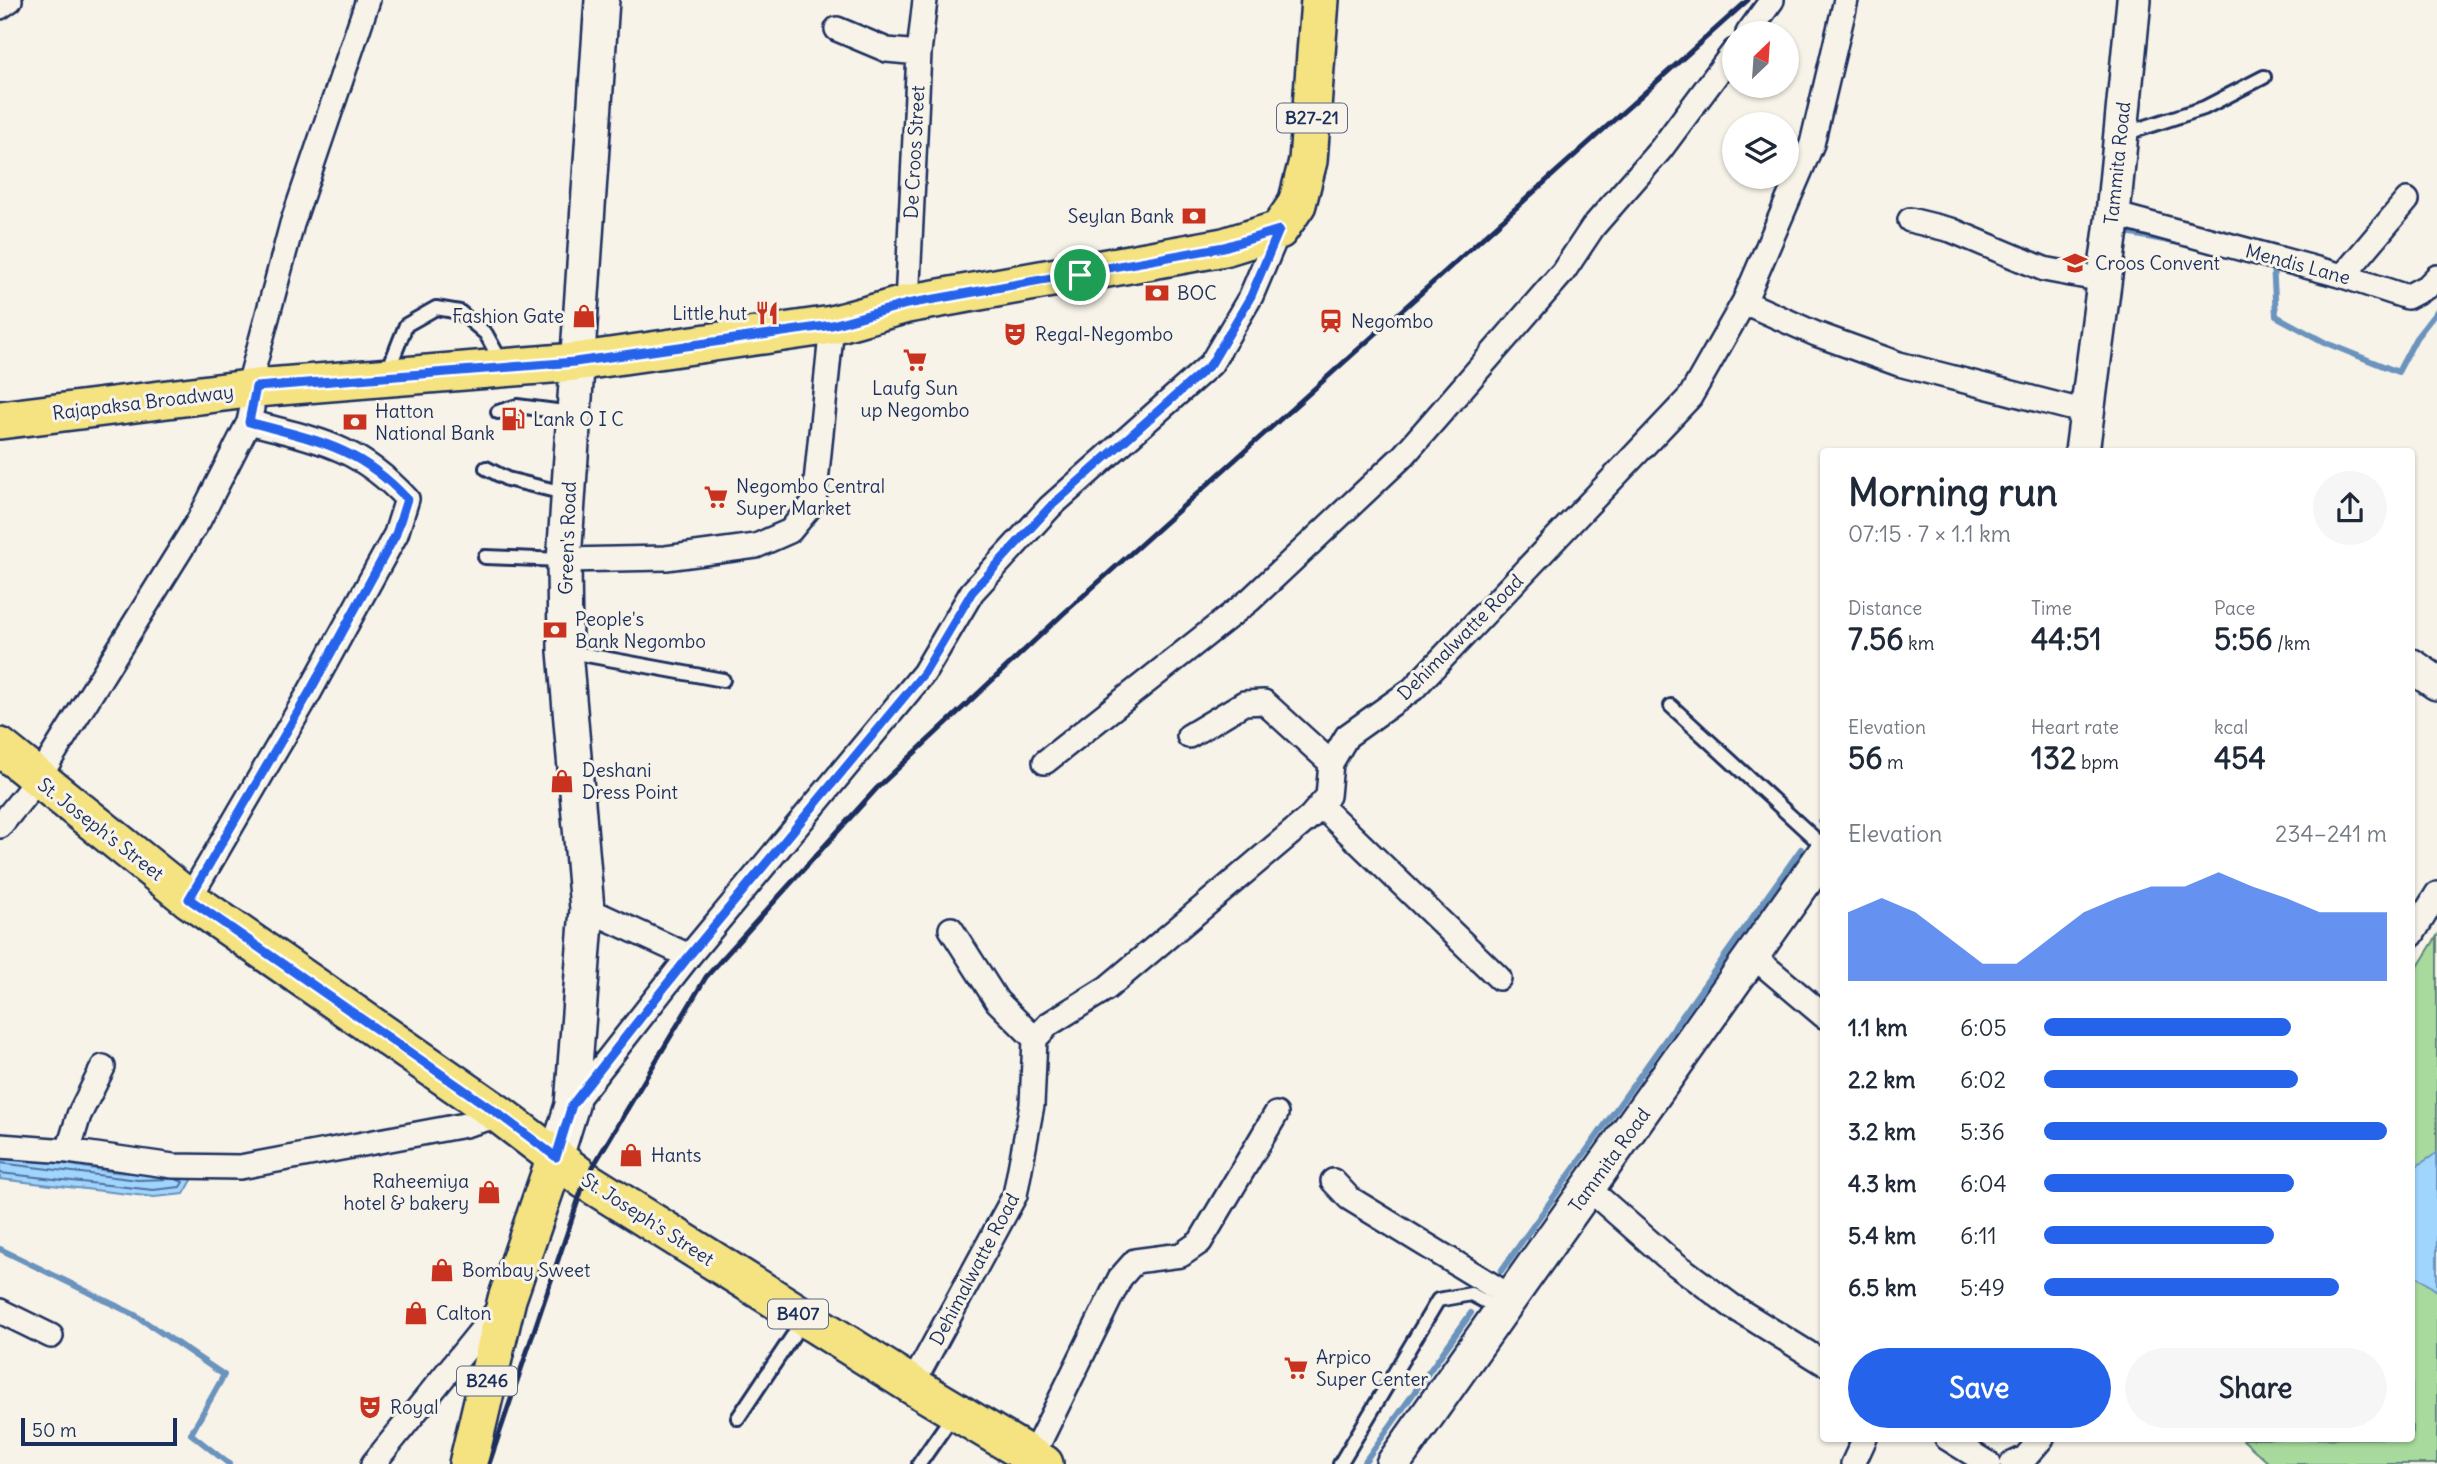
<!DOCTYPE html>
<html lang="en">
<head>
<meta charset="utf-8">
<style>
	:root { --surface:#fff; --page:#f6f6f7; --text:#1f2937; --muted:#747a83; --accent:#2563eb }
	body { margin:0; font-family:Delius,sans-serif; background:var(--page); color:var(--text); height:100vh; display:flex; flex-direction:column; font-size:26px; white-space:nowrap }
	* { box-sizing:border-box; margin:0 }
	p { font-size:23px; color:var(--muted) }
	.icon { flex:none; width:38px; height:38px; fill:none; stroke:currentColor; stroke-width:2; stroke-linecap:round; stroke-linejoin:round }
	.map { position:relative; flex:1; overflow:hidden }
	.sheet { position:absolute; left:1820px; top:448px; width:595px; height:994px; display:flex; flex-direction:column; background:var(--surface); border-radius:7px; box-shadow:0 2px 5px #0004 }
	.sheet>* { flex:none }
	.needle { width:46px; rotate:25deg }
	.tools { position:absolute; left:1722px; top:21px; display:grid; gap:14px }
	.tools a { display:grid; place-items:center; width:77px; height:77px; border-radius:50%; background:var(--surface); box-shadow:0 2px 5px #0004; font-size:35px }
	.scale { position:absolute; left:21px; bottom:18px; width:156px; box-sizing:border-box; padding-left:7px; border:4px solid #1b2f5e; border-top:0; font-size:19px; line-height:24px; white-space:nowrap; color:#1b2f5e; -webkit-text-stroke:5px #f7f3e8; paint-order:stroke }
	.pin { position:absolute; display:grid; place-items:center; width:60px; height:60px; color:#fff; margin:-30px; border:4px solid #fff; border-radius:50%; box-shadow:0 2px 7px #0007 }
	.round { display:grid; place-items:center; flex:none; width:74px; height:74px; border-radius:37px; background:var(--page) }
	.head { display:flex; align-items:center; justify-content:space-between; height:119px; padding:0 28px }
	h1 { font-size:38px; font-weight:800; line-height:52px }
	.stats { display:grid; grid-template-columns:repeat(3,1fr); gap:10px; height:119px; padding:7px 28px }
	.stats div { display:grid; align-content:center }
	.stats b { font-size:30px; font-weight:800 }
	.stats small { font-size:19px; font-weight:400 }
	.stats p { font-size:19px }
	.chart { height:196px; padding:14px 28px }
	.chart p { display:flex; justify-content:space-between }
	.chart svg { width:100%; height:126px; margin-top:7px; fill:var(--accent); opacity:.7 }
	.action { display:flex; gap:14px; margin-top:auto; padding:14px 28px }
	.action a { flex:1; height:80px; border-radius:42px; background:var(--accent); color:#fff; font-size:28px; font-weight:800; line-height:80px; text-align:center }
	.action a+a { background:var(--page); color:var(--text) }
	ul { padding:0 28px; list-style:none; font-size:23px }
	li { display:grid; grid-template-columns:112px 84px 1fr; align-items:center; height:52px }
	li i { height:18px; border-radius:9px; background:var(--accent) }
	.map>svg:first-child { display:block }
	.green { fill:#a7da9c; stroke:#61847d; stroke-width:2 }
	.water { fill:#a0d5fe; stroke:#6b93be; stroke-width:2 }
	.lines { fill:none; stroke-linecap:round; stroke-linejoin:round }
	.shore { stroke:#50719e; stroke-width:2 }
	.stream { stroke:#6b93be; stroke-width:6 }
	.lane-casing { stroke:#1b2f5e; stroke-width:18 }
	.street-casing { stroke:#1b2f5e; stroke-width:28 }
	.secondary-casing { stroke:#1b2f5e; stroke-width:38 }
	.primary-casing { stroke:#1b2f5e; stroke-width:42 }
	.lane { stroke:#f7f3e8; stroke-width:12 }
	.street { stroke:#f7f3e8; stroke-width:23 }
	.secondary { stroke:#f7f3e8; stroke-width:33 }
	.primary { stroke:#f5e382; stroke-width:37 }
	.rail { stroke:#1b2f5e; stroke-width:5 }
	.route-casing { stroke:#fff; stroke-width:14 }
	.route { stroke:#2563eb; stroke-width:9 }
	.labels { text-anchor:middle; stroke-width:6; stroke-linejoin:round; paint-order:stroke }
	.shield { fill:#f7f3e8; stroke:#5d6a87; stroke-width:2 }
	.shield-label { font-size:18px; font-weight:bold; fill:#1b2f5e }
	.street-label { font-size:19px; fill:#1b2f5e; stroke:#f7f3e8 }
	.poi-label { font-size:19px; fill:#1b2f5e; stroke:#f7f3e8; text-anchor:start }
</style>
</head>
<body>
<div class="map">
<svg width="2437" height="1464" viewBox="0 0 2437 1464">
	<rect width="100%" height="100%" fill="#f7f3e8"/>
	<filter id="ink" filterUnits="userSpaceOnUse"><feTurbulence type="fractalNoise" baseFrequency=".0143" numOctaves="2"/><feDisplacementMap in="SourceGraphic" scale="14" xChannelSelector="R" yChannelSelector="G"/><feConvolveMatrix kernelMatrix="1 2 1 2 8 2 1 2 1" color-interpolation-filters="sRGB"/></filter>
	<g filter="url(#ink)">
		<path class="green" d="M 2437,936 L 2437,1464 L 2270,1464 L 2242,1439 L 2412,1438 L 2412,976 Z"/>
		<path class="water" d="M 2437,1153 L 2437,1291 L 2412,1273 L 2412,1169 Z
			M 0,1156 C 49,1157 98,1175 146,1173 C 161,1172 182,1168 192,1180 L 184,1194 L 154,1197 L 0,1179 Z"/>
		<g class="lines">
			<path class="shore" d="M 0,1163 L 138,1180 L 170,1179
				M 0,1173 L 153,1190 L 180,1187 L 183,1182 L 176,1179"/>
			<path class="stream" d="M 2121,232 L 2174,242
				M 2273,264 L 2276,316 L 2326,343 L 2398,372 L 2416,338 L 2437,311
				M 1821,821 L 1824,818
				M 0,1249 L 135,1315 L 224,1375 L 191,1434 L 229,1464
				M 1501,1271 L 1801,849
				M 1363,1464 L 1471,1313"/>
			<g class="lane-casing">
				<path id="lane" d="M 2124,134 L 2204,108 L 2264,77
					M 387,373 L 406,325 L 436,308 L 460,312 L 486,334 L 502,363
					M 498,412 L 517,406 L 572,413
					M 486,468 L 507,479 L 568,494
					M 485,557 L 562,560
					M 565,651 L 723,680
					M 1671,706 L 1824,847
					M 738,1418 L 804,1319
					M 919,1464 L 953,1415
					M 1340,1464 L 1438,1300 L 1471,1294 L 1501,1310"/>
			</g>
			<g class="street-casing">
				<path id="street" d="M 0,7 L 10,0
					M 837,29 L 887,50 L 919,53
					M 1748,33 L 1772,0
					M 2113,214 L 2343,276 L 2407,297 L 2428,286 L 2437,277
					M 1910,220 L 1951,230 L 2044,269 L 2103,280
					M 2343,276 L 2407,200
					M 1744,302 L 1816,334 L 1899,364 L 2086,412
					M 907,304 L 919,53 L 925,0
					M 248,389 L 292,224 L 368,0
					M 564,560 L 666,558 L 756,546 L 790,531 L 814,502 L 832,325
					M 1189,736 L 1244,703 L 1264,702 L 1331,763
					M 1045,762 L 1250,600 L 1404,455 L 1563,272 L 1593,227 L 1661,149 L 1734,51
					M 1321,806 L 1499,978
					M 0,826 L 38,779 L 199,520 L 249,422 L 252,408
					M 189,899 L 309,693 L 396,534 L 407,499 C 357,445 317,440 249,422
					M 587,909 L 689,956
					M 951,929 L 997,1001 L 1035,1039
					M 2412,935 L 2437,894
					M 1753,956 L 1824,1016
					M 572,1105 L 689,956 L 924,673 L 972,592 L 1050,507 L 1211,364 L 1251,296 L 1279,230
					M 0,1146 L 68,1151 L 173,1166 L 240,1167 L 465,1125 L 500,1115
					M 68,1151 L 79,1115 L 103,1067
					M 1333,1181 L 1349,1198 L 1511,1297
					M 1588,1188 L 1669,1259 L 1732,1306 L 1824,1363
					M 0,1311 L 51,1336
					M 912,1385 L 1015,1195 L 1032,1105 L 1035,1039 L 1049,1024 L 1107,988 L 1310,817 L 1328,796 L 1331,763 L 1347,736 L 1413,689 L 1690,397 L 1744,302 L 1812,144 L 1846,0
					M 1947,1438 L 1989,1464
					M 1032,1457 L 1120,1278 L 1135,1261 L 1181,1255 L 1200,1242 L 1276,1114
					M 373,1464 L 501,1306
					M 1853,1464 L 1865,1438
					M 2012,1464 L 2025,1458 L 2042,1438"/>
			</g>
			<g class="secondary-casing">
				<path id="secondary" d="M 2082,452 L 2113,214 L 2134,0
					M 2412,666 L 2437,683
					M 556,1157 L 572,1105 L 587,909 L 565,651 L 564,560 L 602,0
					M 1393,1464 L 1824,854"/>
			</g>
			<g class="primary-casing">
				<path id="primary" d="M 0,420 L 256,388 L 575,362 L 832,325 L 907,304 L 1224,247 L 1279,230 L 1297,204 L 1308,161 L 1320,0
					M 0,747 L 189,899 L 500,1115 L 585,1180 L 912,1385 L 1044,1464
					M 468,1464 L 507,1299 L 556,1157"/>
			</g>
			<use href="#lane" class="lane"/>
			<use href="#street" class="street"/>
			<use href="#secondary" class="secondary"/>
			<use href="#primary" class="primary"/>
			<path class="rail" d="M 489,1464 L 585,1180 L 706,977 L 877,788 L 1063,614 L 1748,0"/>
		</g>
	</g>
	<g class="lines" filter="url(#ink)">
		<g class="route-casing">
			<path id="route" d="M 1279,230 L 1251,296 L 1211,364 L 1050,507 L 972,592 L 924,673 L 689,956 L 572,1105 L 556,1157 L 500,1115 L 189,899 L 309,693 L 396,534 L 407,499 C 358,446 315,440 249,422 L 256,387 L 575,362 L 832,325 L 907,304 L 1224,247 Z"/>
		</g>
		<use href="#route" class="route"/>
	</g>
	<defs>
		<g id="bank-bare" transform="scale(1.89)"><path d="M-6-4H6V4H-6ZM0-2.3a2.3 2.3 0 1 0 0 4.6a2.3 2.3 0 1 0 0-4.6Z" fill="#c8321e" stroke="#f7f3e8" stroke-width="2.5" paint-order="stroke"/></g>
		<g id="school-bare" transform="scale(1.89)"><path d="M0-5L7-2L0 1L-7-2ZM-4 1L0 2.5L4 1V4Q0 6-4 4Z" fill="#c8321e" stroke="#f7f3e8" stroke-width="2.5" paint-order="stroke"/></g>
		<g id="restaurant-bare" transform="scale(1.89)"><path d="M-5-6h1v4h1v-4h1v4h1v-4h1v5L-1.5 .5V6h-2V.5L-5-1ZM5-6V6H3V1.5H1.5Q1.5-4 5-6Z" fill="#c8321e" stroke="#f7f3e8" stroke-width="2.5" paint-order="stroke"/></g>
		<g id="shop-bare" transform="scale(1.89)"><path d="M-5-2.5h2.3a2.7 3.5 0 0 1 5.4 0H5L5.5 6h-11ZM-1.5-2.5h3a1.5 2.3 0 0 0-3 0Z" fill="#c8321e" stroke="#f7f3e8" stroke-width="2.5" paint-order="stroke"/></g>
		<g id="station-bare" transform="scale(1.89)"><path d="M-3-6H3Q5-6 5-4V2Q5 4 3 4L4.5 6H3L1.5 4h-3L-3 6H-4.5L-3 4Q-5 4-5 2V-4Q-5-6-3-6ZM-3.5-4v3h7v-3ZM-3.5 1v1.5H-2V1ZM2 1v1.5H3.5V1Z" fill="#c8321e" stroke="#f7f3e8" stroke-width="2.5" paint-order="stroke"/></g>
		<g id="theatre-bare" transform="scale(1.89)"><path d="M-5-5.5Q0-4 5-5.5V0Q5 5 0 6Q-5 5-5 0ZM-3.3-2.5H-1v1.5H-3.3ZM1-2.5H3.3v1.5H1ZM-2.8 1Q0 5.5 2.8 1Z" fill="#c8321e" stroke="#f7f3e8" stroke-width="2.5" paint-order="stroke"/></g>
		<g id="supermarket-bare" transform="scale(1.89)"><path d="M-6-5.5h2.5l.6 2H6L4.5 2H-2.5L-4.4-4H-6ZM-1.5 3.2a1.3 1.3 0 1 0 .1 0ZM3 3.2a1.3 1.3 0 1 0 .1 0Z" fill="#c8321e" stroke="#f7f3e8" stroke-width="2.5" paint-order="stroke"/></g>
		<g id="fuel-bare" transform="scale(1.89)"><path d="M-5.5-6h7V0h2V4h1.3V-2.5L3-4.5l.8-.8L6-3V5H2.5V1h-1V6h-7ZM-4.2-4.7v3.2H.2V-4.7Z" fill="#c8321e" stroke="#f7f3e8" stroke-width="2.5" paint-order="stroke"/></g>
	</defs>
	<g fill-rule="evenodd">
		<use href="#bank-bare" x="1194" y="216"/>
		<use href="#school-bare" x="2075" y="263"/>
		<use href="#bank-bare" x="1157" y="293"/>
		<use href="#restaurant-bare" x="767" y="313"/>
		<use href="#shop-bare" x="584" y="316"/>
		<use href="#station-bare" x="1331" y="321"/>
		<use href="#theatre-bare" x="1015" y="334"/>
		<use href="#supermarket-bare" x="915" y="360"/>
		<use href="#fuel-bare" x="513" y="419"/>
		<use href="#bank-bare" x="355" y="422"/>
		<use href="#supermarket-bare" x="716" y="497"/>
		<use href="#bank-bare" x="555" y="630"/>
		<use href="#shop-bare" x="562" y="781"/>
		<use href="#shop-bare" x="631" y="1155"/>
		<use href="#shop-bare" x="489" y="1192"/>
		<use href="#shop-bare" x="442" y="1270"/>
		<use href="#shop-bare" x="416" y="1313"/>
		<use href="#supermarket-bare" x="1296" y="1368"/>
		<use href="#theatre-bare" x="370" y="1407"/>
	</g>
	<g class="labels">
		<g class="shield">
			<rect x="1277" y="103.5" width="70" height="29" rx="5"/>
			<rect x="768" y="1299.5" width="60" height="29" rx="5"/>
			<rect x="457" y="1366.5" width="60" height="29" rx="5"/>
		</g>
		<g class="shield-label">
			<text x="1312" y="124">B27-21</text>
			<text x="798" y="1320">B407</text>
			<text x="487" y="1387">B246</text>
		</g>
		<g class="street-label">
			<text transform="translate(914 152) rotate(-87)" y="7">De Croos Street</text>
			<text transform="translate(2117 163) rotate(-84)" y="7">Tammita Road</text>
			<text transform="translate(2298 264) rotate(15)" y="7">Mendis Lane</text>
			<text transform="translate(143 402) rotate(-7)" y="7">Rajapaksa Broadway</text>
			<text transform="translate(567 538) rotate(-88)" y="7">Green's Road</text>
			<text transform="translate(1460 637) rotate(-45)" y="7">Dehimalwatte Road</text>
			<text transform="translate(101 829) rotate(38)" y="7">St. Joseph's Street</text>
			<text transform="translate(1609 1160) rotate(-54)" y="7">Tammita Road</text>
			<text transform="translate(648 1219) rotate(33)" y="7">St. Joseph's Street</text>
			<text transform="translate(974 1269) rotate(-62)" y="7">Dehimalwatte Road</text>
		</g>
		<g class="poi-label">
			<text x="1174" y="223" text-anchor="end">Seylan Bank</text>
			<text x="2095" y="270">Croos Convent</text>
			<text x="1177" y="300">BOC</text>
			<text x="747" y="320" text-anchor="end">Little hut</text>
			<text x="564" y="323" text-anchor="end">Fashion Gate</text>
			<text x="1351" y="328">Negombo</text>
			<text x="1035" y="341">Regal-Negombo</text>
			<text x="915" y="395" text-anchor="middle">Laufg Sun<tspan x="915" dy="22">up Negombo</tspan></text>
			<text x="375" y="418">Hatton<tspan x="375" dy="22">National Bank</tspan></text>
			<text x="533" y="426">Lank O I C</text>
			<text x="736" y="493">Negombo Central<tspan x="736" dy="22">Super Market</tspan></text>
			<text x="575" y="626">People's<tspan x="575" dy="22">Bank Negombo</tspan></text>
			<text x="582" y="777">Deshani<tspan x="582" dy="22">Dress Point</tspan></text>
			<text x="651" y="1162">Hants</text>
			<text x="469" y="1188" text-anchor="end">Raheemiya<tspan x="469" dy="22">hotel &amp; bakery</tspan></text>
			<text x="462" y="1277">Bombay Sweet</text>
			<text x="436" y="1320">Calton</text>
			<text x="1316" y="1364">Arpico<tspan x="1316" dy="22">Super Center</tspan></text>
			<text x="390" y="1414">Royal</text>
		</g>
	</g>
</svg>
<div class="tools">
<a><svg class="needle" viewBox="-14 -14 28 28"><path d="M0-13l5 13h-10z" fill="#e53935"/><path d="M0 13l5-13h-10z" fill="#747a83"/></svg></a>
<a><svg class="icon" aria-label="layers" viewBox="0 0 24 24"><path d="M12 4l9 5-9 5-9-5zM3 14l9 5 9-5"/></svg></a>
</div>
<div class="scale">50 m</div>
<div class="pin" style="left:1080px;top:275px;background:#1e9e55"><svg class="icon" aria-label="arrive" viewBox="0 0 24 24"><path d="M6 21V4h12l-3 4 3 4H6"/></svg></div>
<section class="sheet">
<div class="head"><div><h1>Morning run</h1><p>07:15 · 7 × 1.1 km</p></div><a class="round"><svg class="icon" aria-label="share" viewBox="0 0 24 24"><path d="M12 15V3M7 8l5-5 5 5M5 13v7h14v-7"/></svg></a></div>
<div class="stats">
<div><p>Distance</p><b>7.56<small> km</small></b></div>
<div><p>Time</p><b>44:51</b></div>
<div><p>Pace</p><b>5:56<small> /km</small></b></div>
</div>
<div class="stats">
<div><p>Elevation</p><b>56<small> m</small></b></div>
<div><p>Heart rate</p><b>132<small> bpm</small></b></div>
<div><p>kcal</p><b>454</b></div>
</div>
<div class="chart"><p><span>Elevation</span>234–241 m</p>
<svg viewBox="0 0 160 44" preserveAspectRatio="none"><path d="M0 44V20L10 15L20 20L30 29L40 38L50 38L60 29L70 20L80 15L90 11L100 11L110 6L120 11L130 15L140 20L150 20L160 20V44z"/></svg>
</div>
<ul>
<li><b>1.1 km</b>6:05<i style="width:72%"></i></li>
<li><b>2.2 km</b>6:02<i style="width:74%"></i></li>
<li><b>3.2 km</b>5:36<i style="width:100%"></i></li>
<li><b>4.3 km</b>6:04<i style="width:73%"></i></li>
<li><b>5.4 km</b>6:11<i style="width:67%"></i></li>
<li><b>6.5 km</b>5:49<i style="width:86%"></i></li>
</ul>
<div class="action"><a>Save</a><a>Share</a></div>
</section>
</div>
</body>
</html>
